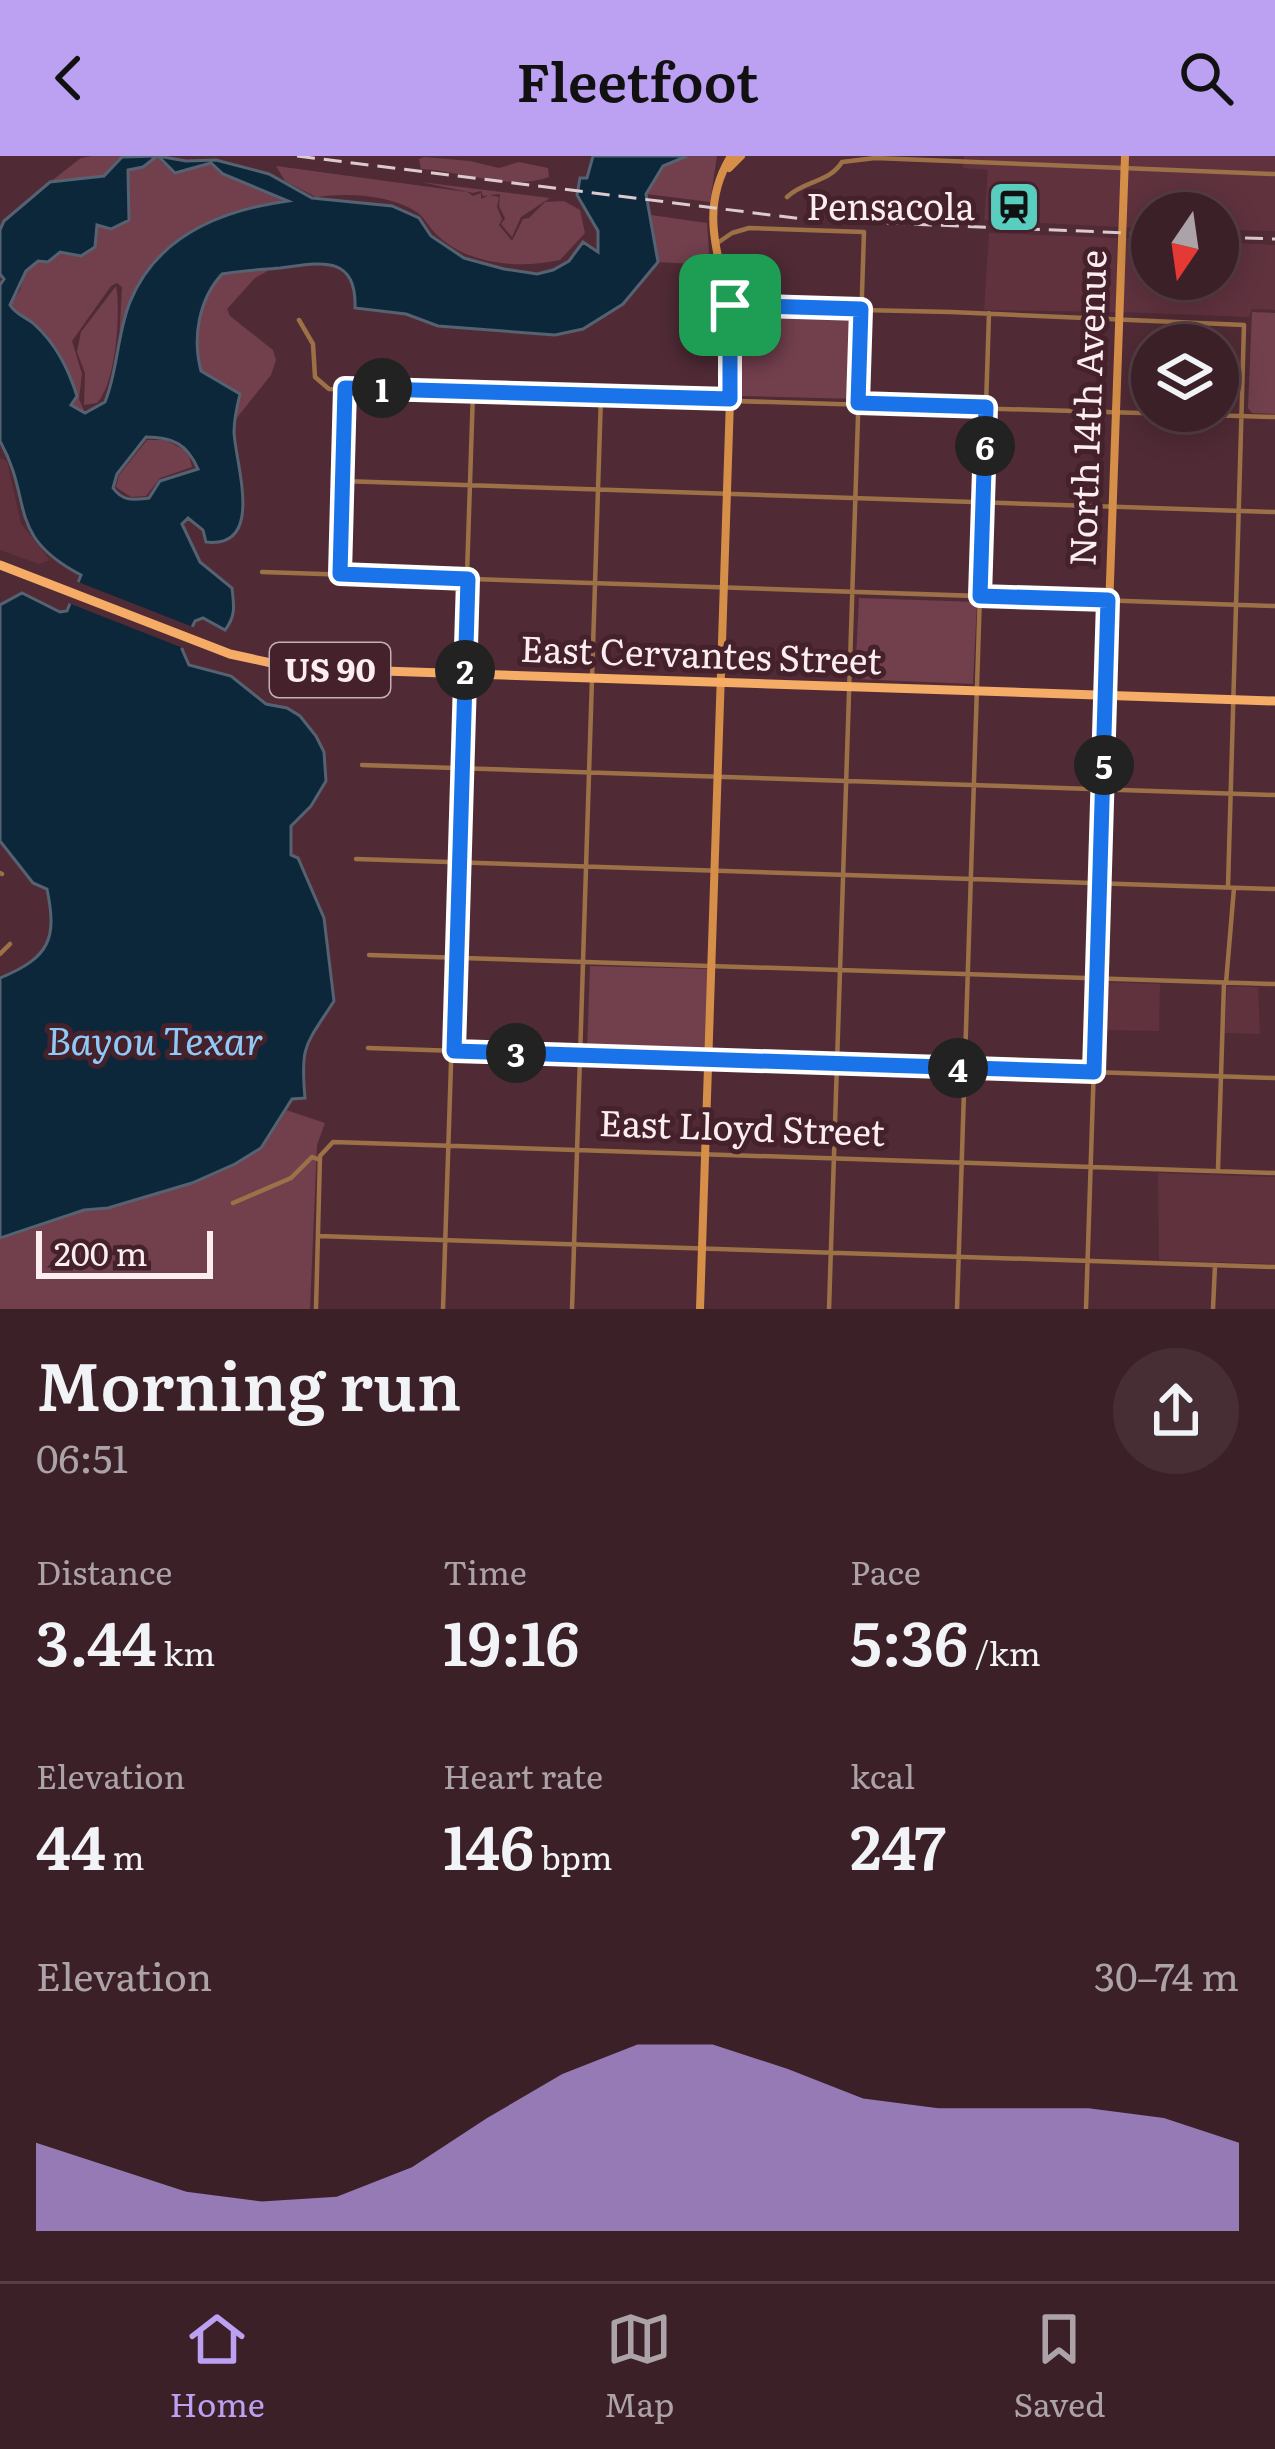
<!DOCTYPE html>
<html lang="en">
<head>
<meta charset="utf-8">
<style>
	:root { --surface:#3c2028; --page:#472d34; --text:#f1f3f6; --muted:#aca3a8; --line:#553e45; --accent:#bca0f2 }
	body { margin:0; font-family:Literata,serif; background:var(--page); color:var(--text); height:100vh; display:flex; flex-direction:column; font-size:45px; white-space:nowrap }
	* { box-sizing:border-box; margin:0 }
	p { font-size:39px; color:var(--muted) }
	.icon { flex:none; width:66px; height:66px; fill:none; stroke:currentColor; stroke-width:2; stroke-linecap:round; stroke-linejoin:round }
	.map { position:relative; height:1153px; overflow:hidden }
	.side { display:flex; flex-direction:column; background:var(--surface); flex:1 }
	.side>* { flex:none }
	.needle { width:78px; rotate:193deg }
	.buttons { position:absolute; left:1131px; top:36px; display:grid; gap:24px }
	.buttons a { display:grid; place-items:center; width:108px; height:108px; border-radius:50%; background:var(--surface); box-shadow:0 6px 30px #0003,0 0 0 3px var(--line); font-size:60px }
	.scale { position:absolute; left:36px; bottom:30px; width:177px; box-sizing:border-box; padding-left:12px; border:6px solid #fcedf0; border-top:0; font-size:33px; line-height:42px; white-space:nowrap; color:#fcedf0; -webkit-text-stroke:9px #45212b; paint-order:stroke }
	.pin { position:absolute; display:grid; place-items:center; width:102px; height:102px; color:#fff; margin:-51px; border-radius:24px; box-shadow:0 6px 18px #0006 }
	.km { position:absolute; width:60px; height:60px; margin:-30px; border-radius:50%; background:#222; color:#fff; font-size:33px; line-height:60px; text-align:center }
	.round { display:grid; place-items:center; flex:none; width:126px; height:126px; border-radius:63px; background:var(--page) }
	.head { display:flex; align-items:center; justify-content:space-between; height:204px; padding:0 36px }
	h1 { font-size:66px; font-weight:600; line-height:90px }
	.metrics { display:grid; grid-template-columns:repeat(3,1fr); gap:18px; height:204px; padding:12px 36px }
	.metrics div { display:grid; align-content:center }
	.metrics b { font-size:60px; font-weight:600 }
	.metrics small { font-size:33px; font-weight:400 }
	.metrics p { font-size:33px }
	.chart { height:336px; padding:24px 36px }
	.chart p { display:flex; justify-content:space-between }
	.chart svg { width:100%; height:216px; margin-top:12px; fill:var(--accent); opacity:.7 }
	header { display:flex; justify-content:space-between; align-items:center; height:156px; padding:0 36px; background:var(--accent); color:#111; font-size:54px; font-weight:600 }
	.tabs { display:flex; justify-content:space-around; align-items:center; height:168px; border-top:3px solid var(--line); background:var(--surface); font-size:33px; color:var(--muted) }
	.tabs a { display:grid; justify-items:center; gap:6px }
	.tabs .selected { color:var(--accent) }
	.map>svg:first-child { display:block }
	.built { fill:#5f323e }
	.green { fill:#723f4d }
	.water { fill:#0d273a; stroke:#556271; stroke-width:3; fill-rule:evenodd }
	.pier { fill:#502b35 }
	.lines { fill:none; stroke-linecap:round; stroke-linejoin:round }
	.street { stroke:#9d7147; stroke-width:4.5 }
	.secondary { stroke:#d68f49; stroke-width:8 }
	.primary { stroke:#f5ac66; stroke-width:9 }
	.rail { stroke:#ddcace; stroke-width:3; stroke-dasharray:18 9; stroke-linecap:butt }
	.route-casing { stroke:#fff; stroke-width:24 }
	.route { stroke:#1a73e8; stroke-width:15 }
	.labels { text-anchor:middle; stroke-width:10; stroke-linejoin:round; paint-order:stroke }
	.shield { fill:#45212b; stroke:#c5b0b5; stroke-width:3 }
	.shield-label { font-size:33px; font-weight:bold; fill:#fcedf0 }
	.poi-label { font-size:36px; fill:#fcedf0; stroke:#45212b; text-anchor:end }
	.street-label { font-size:36px; fill:#fcedf0; stroke:#45212b }
	.water-label { font-size:39px; font-style:italic; fill:#8fc9f7; stroke:#45212b }
</style>
</head>
<body>
<header><svg class="icon" aria-label="back" viewBox="0 0 24 24"><path d="M15 5l-7 7 7 7"/></svg>Fleetfoot<svg class="icon" aria-label="search" viewBox="0 0 24 24"><circle cx="10" cy="10" r="6"/><path d="M15 15l6 6"/></svg></header>
<div class="map">
<svg width="1275" height="1153" viewBox="0 0 1275 1153">
	<rect width="100%" height="100%" fill="#502b35"/>
	<path class="built" d="M 964,0 L 1122,0 L 1119,71 L 984,64 L 988,14 L 963,12 Z
		M 1128,0 L 1275,0 L 1275,75 L 1218,74 L 1218,57 L 1152,57 L 1152,72 L 1125,71 Z
		M 989,77 L 1118,82 L 1116,156 L 984,154 Z
		M 1124,82 L 1152,83 L 1152,123 L 1218,123 L 1218,86 L 1275,89 L 1275,154 L 1252,153 L 1249,161 L 1122,156 Z
		M 0,302 L 7,305 L 21,368 L 50,404 L 39,408 L 0,394 Z
		M 1099,826 L 1160,828 L 1159,875 L 1098,874 Z
		M 1227,830 L 1275,832 L 1258,832 L 1260,878 L 1225,877 Z
		M 1158,1017 L 1275,1021 L 1275,1108 L 1159,1104 Z"/>
	<path class="green" d="M 92,0 L 131,0 L 122,1 L 104,20 L 50,26 L 81,2 Z
		M 157,0 L 163,8 L 211,6 L 291,45 C 194,57 144,91 119,187 L 122,131 L 117,127 L 111,130 L 72,185 L 82,218 L 79,243 L 85,257 L 71,249 L 73,243 L 10,149 L 20,134 L 26,115 L 38,104 L 94,77 L 128,14 L 143,11 Z
		M 687,0 L 717,0 L 710,46 L 646,38 L 663,10 Z
		M 424,1 L 470,5 L 499,12 L 519,6 L 548,12 L 549,21 C 512,35 461,15 421,13 L 419,3 Z
		M 276,10 L 467,36 L 473,40 L 481,37 L 481,43 L 489,39 L 499,41 L 497,51 L 502,63 L 499,69 L 512,85 L 523,63 L 529,62 L 545,46 L 564,45 L 580,54 L 585,77 L 560,104 C 519,113 465,109 434,76 C 427,69 425,61 415,55 C 387,38 346,37 316,41 L 285,25 Z
		M 421,26 L 550,42 L 521,61 L 512,81 L 501,68 L 505,62 L 499,50 L 500,38 L 483,40 L 481,35 L 473,37 Z
		M 651,59 L 707,67 L 710,109 L 658,106 Z
		M 252,112 L 271,113 L 255,122 L 227,153 L 230,160 L 273,194 L 276,204 L 271,219 L 236,263 L 239,238 L 201,215 C 194,189 195,132 224,117 C 231,114 244,113 252,112 Z
		M 116,130 C 121,156 116,227 97,247 L 84,249 L 85,217 L 77,196 L 81,176 Z
		M 741,154 L 859,157 L 856,243 L 742,240 L 738,235 Z
		M 1252,156 L 1275,157 L 1275,258 L 1252,257 L 1248,252 Z
		M 147,284 L 166,284 L 188,296 L 192,311 L 160,322 L 146,340 L 131,341 L 116,331 L 119,319 Z
		M 859,442 L 977,446 L 973,528 L 855,523 Z
		M 590,810 L 709,813 L 705,901 L 587,897 Z
		M 286,954 L 325,967 L 317,989 L 310,1153 L 0,1153 L 0,1082 C 28,1076 54,1063 81,1055 C 153,1037 250,1028 286,954 Z"/>
	<path class="water" d="M 157,0 L 143,11 L 128,14 L 129,64 L 111,73 L 97,69 L 95,91 L 81,100 L 60,96 L 48,106 L 38,105 L 26,115 L 10,149 C 17,160 25,160 34,168 C 56,188 68,212 77,240 L 71,249 L 85,257 L 105,246 C 118,214 117,178 130,146 C 157,79 222,54 288,45 L 223,18 L 211,7 L 175,17 L 158,0 L 186,5 L 216,4 L 269,18 L 312,42 L 392,50 L 419,62 L 431,80 L 464,102 L 504,113 L 537,118 L 553,114 L 569,105 L 583,86 L 598,96 L 598,75 L 577,39 L 580,22 L 587,22 L 593,0 L 687,0 L 663,10 L 646,38 L 658,106 L 623,148 L 583,173 L 555,179 L 438,170 L 406,158 L 355,152 C 357,97 319,107 280,112 C 260,114 242,114 222,118 C 199,143 192,181 201,215 L 240,238 C 237,250 234,264 234,276 C 235,307 266,393 206,386 L 203,374 L 188,362 L 182,368 L 200,406 L 232,432 C 234,450 236,460 225,474 L 203,462 L 195,465 L 182,493 L 189,509 L 231,520 L 266,548 L 287,552 L 300,560 L 316,580 L 324,596 L 326,625 L 311,650 L 291,670 L 291,699 L 298,702 L 324,762 L 334,845 C 306,889 300,888 305,942 L 292,943 L 261,992 L 235,1008 L 192,1027 L 108,1052 L 84,1054 L 0,1082 L 0,822 C 51,801 57,782 47,733 L 33,727 L 0,685 L 0,449 L 22,437 L 60,456 L 67,455 L 81,419 C 5,379 34,346 0,285 L 0,129 L 4,123 L 0,118 L 0,74 L 4,65 L 50,26 L 104,20 L 122,1 ZM 146,281 C 173,281 187,288 198,313 L 160,325 L 149,342 C 134,344 123,346 113,332 L 117,318 Z"/>
	<path class="pier" d="M 73,424 L 198,473 L 188,494 L 66,446 Z"/>
	<g class="lines">
		<path class="street" d="M 787,41 C 805,24 829,27 842,6 L 875,2 L 1275,18
			M 716,88 L 732,77 L 749,72 L 864,76 L 829,1153
			M 681,150 L 951,156 L 1244,169 L 1228,731
			M 299,164 L 313,188 L 315,221 L 329,233 L 1275,261
			M 342,325 L 1275,356
			M 262,416 L 1275,450
			M 340,418 L 345,232
			M 362,609 L 1275,639
			M 356,703 L 1275,733
			M 0,717 L 2,718
			M 0,798 L 10,788
			M 369,799 L 1275,828
			M 1226,827 L 1234,732
			M 368,892 L 1275,922
			M 1218,1013 L 1224,827
			M 233,1047 L 291,1022 L 312,1001 L 320,1004
			M 318,1080 L 1275,1111
			M 316,1153 L 320,1000 L 333,986 L 1275,1017
			M 443,1153 L 473,235
			M 572,1153 L 601,239
			M 957,1153 L 989,157
			M 1086,1153 L 1106,539
			M 1213,1153 L 1215,1109"/>
		<path class="secondary" d="M 729,12 L 741,0
			M 1106,539 L 1125,0
			M 700,1153 L 732,183 C 731,116 691,66 731,0"/>
		<path class="primary" d="M 0,409 L 230,498 L 294,512 L 1275,545"/>
		<path class="rail" d="M 297,0 L 811,64 L 1152,78
			M 1218,81 L 1275,83"/>
	</g>
	<g class="lines">
		<g class="route-casing">
			<path id="route" d="M 730,149 L 861,153 L 858,247 L 986,251 L 980,440 L 1108,444 L 1094,916 L 454,895 L 468,423 L 340,418 L 345,232 L 730,243 Z"/>
		</g>
		<use href="#route" class="route"/>
	</g>
	<defs>
		<g id="station-square" transform="scale(2.7)"><rect x="-9" y="-9" width="18" height="18" rx="4" fill="#59cebe" stroke="#45212b"/><path d="M-3-6H3Q5-6 5-4V2Q5 4 3 4L4.5 6H3L1.5 4h-3L-3 6H-4.5L-3 4Q-5 4-5 2V-4Q-5-6-3-6ZM-3.5-4v3h7v-3ZM-3.5 1v1.5H-2V1ZM2 1v1.5H3.5V1Z" fill="#111"/></g>
	</defs>
	<g fill-rule="evenodd">
		<use href="#station-square" x="1014" y="51"/>
	</g>
	<g class="labels">
		<rect class="shield" x="270" y="487" width="120" height="54" rx="9"/>
		<g class="shield-label">
			<text x="330" y="526">US 90</text>
		</g>
		<g class="poi-label">
			<text x="975" y="64">Pensacola</text>
		</g>
		<g class="street-label">
			<text transform="translate(1088 252) rotate(-88)" y="13">North 14th Avenue</text>
			<text transform="translate(701 499) rotate(2)" y="13">East Cervantes Street</text>
			<text transform="translate(742 972) rotate(2)" y="13">East Lloyd Street</text>
		</g>
		<g class="water-label">
			<text x="155" y="899">Bayou Texar</text>
		</g>
	</g>
</svg>
<div class="buttons">
<a><svg class="needle" viewBox="-14 -14 28 28"><path d="M0-13l5 13h-10z" fill="#e53935"/><path d="M0 13l5-13h-10z" fill="#aca3a8"/></svg></a>
<a><svg class="icon" aria-label="layers" viewBox="0 0 24 24"><path d="M12 4l9 5-9 5-9-5zM3 14l9 5 9-5"/></svg></a>
</div>
<div class="scale">200 m</div>
<div class="pin" style="left:730px;top:149px;background:#1e9e55"><svg class="icon" aria-label="arrive" viewBox="0 0 24 24"><path d="M6 21V4h12l-3 4 3 4H6"/></svg></div>
<b class="km" style="left:382px;top:232px">1</b>
<b class="km" style="left:465px;top:514px">2</b>
<b class="km" style="left:516px;top:897px">3</b>
<b class="km" style="left:958px;top:912px">4</b>
<b class="km" style="left:1104px;top:609px">5</b>
<b class="km" style="left:985px;top:290px">6</b>
</div>
<section class="side">
<div class="head"><div><h1>Morning run</h1><p>06:51</p></div><a class="round"><svg class="icon" aria-label="share" viewBox="0 0 24 24"><path d="M12 15V3M7 8l5-5 5 5M5 13v7h14v-7"/></svg></a></div>
<div class="metrics">
<div><p>Distance</p><b>3.44<small> km</small></b></div>
<div><p>Time</p><b>19:16</b></div>
<div><p>Pace</p><b>5:36<small> /km</small></b></div>
</div>
<div class="metrics">
<div><p>Elevation</p><b>44<small> m</small></b></div>
<div><p>Heart rate</p><b>146<small> bpm</small></b></div>
<div><p>kcal</p><b>247</b></div>
</div>
<div class="chart"><p><span>Elevation</span>30–74 m</p>
<svg viewBox="0 0 160 44" preserveAspectRatio="none"><path d="M0 44V26L10 31L20 36L30 38L40 37L50 31L60 21L70 12L80 6L90 6L100 11L110 17L120 19L130 19L140 19L150 21L160 26V44z"/></svg>
</div>
</section>
<nav class="tabs">
<a class="selected"><svg class="icon" aria-label="home" viewBox="0 0 24 24"><path d="M3 11l9-7 9 7M6 9v11h12V9"/></svg>Home</a>
<a><svg class="icon" aria-label="map" viewBox="0 0 24 24"><path d="M3 6l6-2 6 2 6-2v14l-6 2-6-2-6 2zM9 4v14M15 6v14"/></svg>Map</a>
<a><svg class="icon" aria-label="saved" viewBox="0 0 24 24"><path d="M7 4h10v16l-5-4-5 4z"/></svg>Saved</a>
</nav>
</body>
</html>
